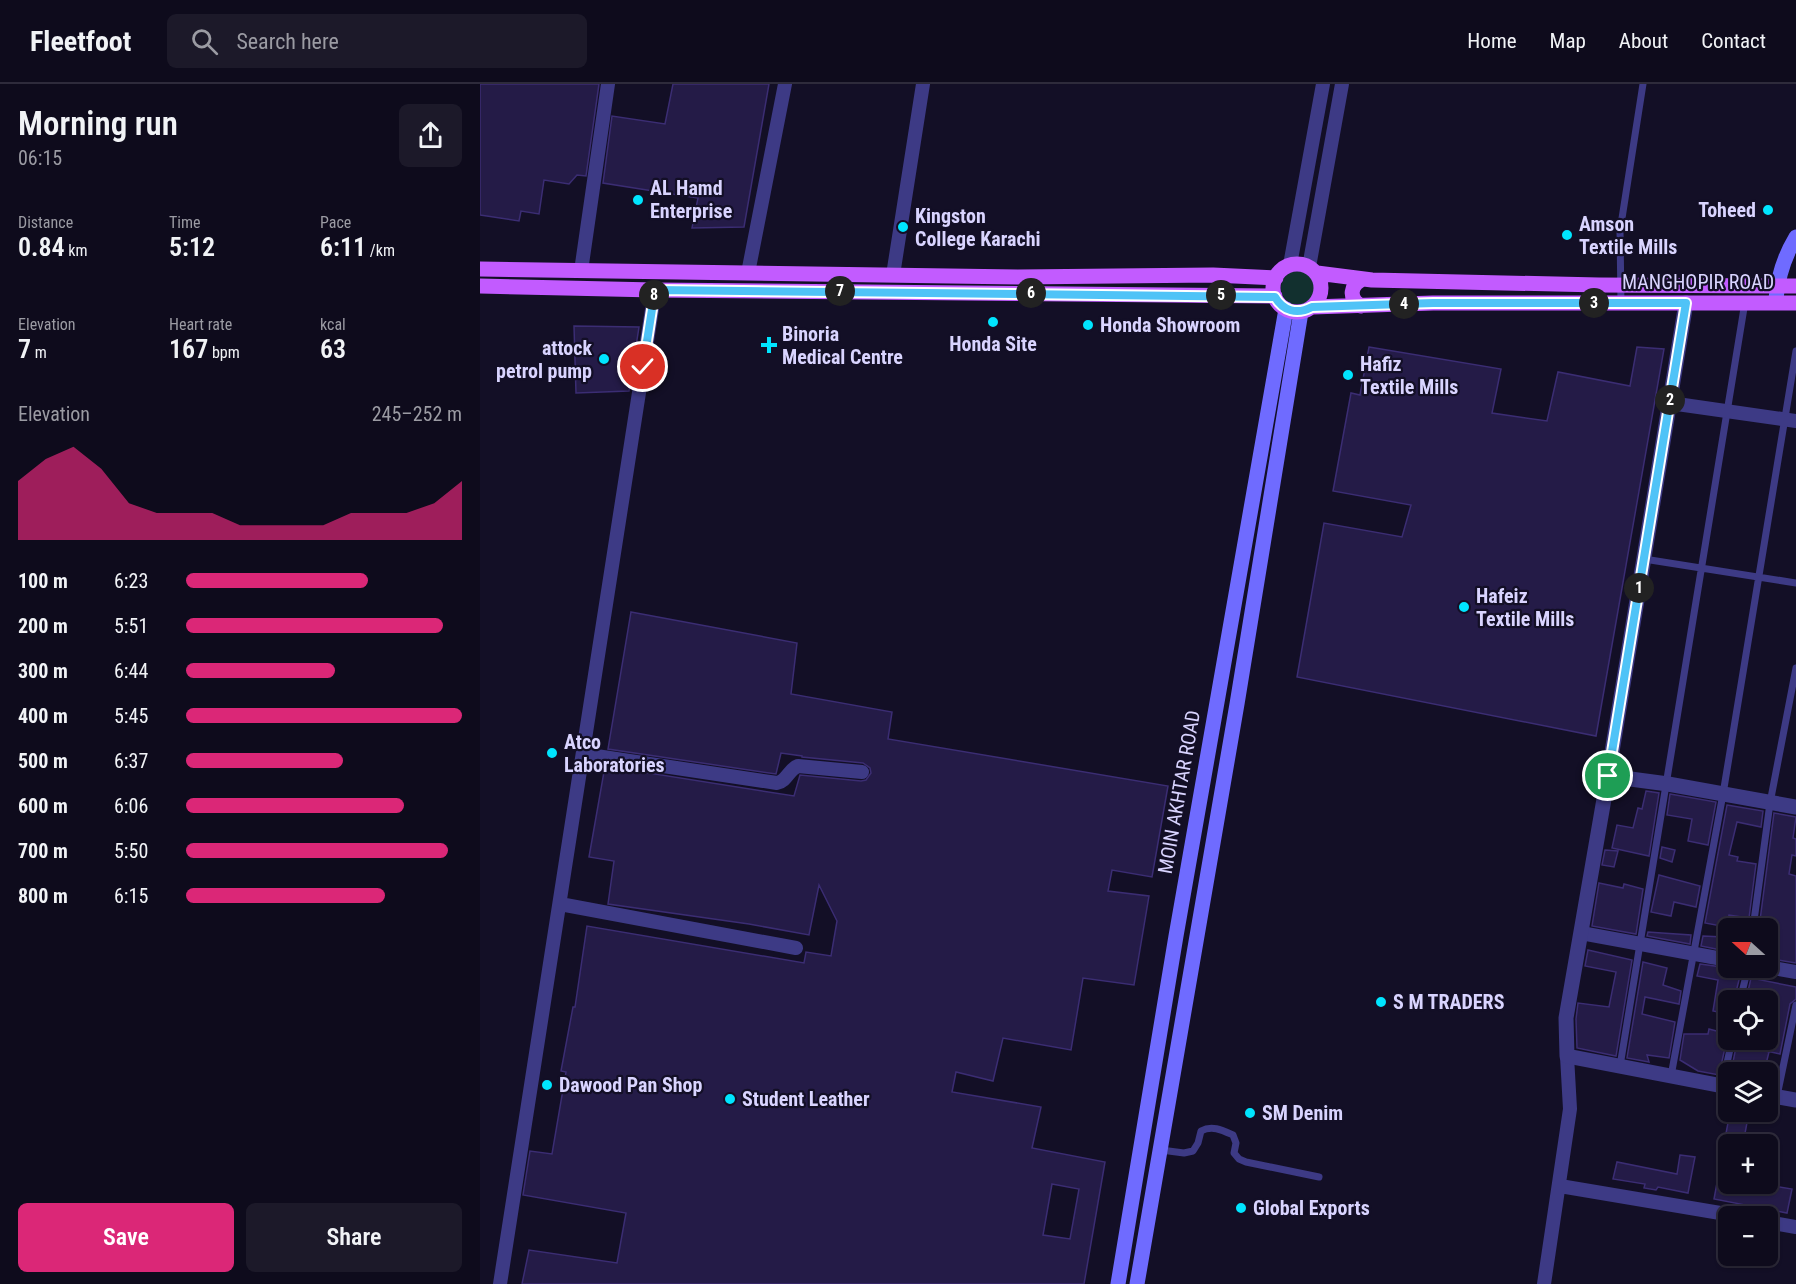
<!DOCTYPE html>
<html lang="en">
<head>
<meta charset="utf-8">
<style>
	:root { --surface:#0e0b1c; --page:#1c1929; --text:#f1f3f6; --muted:#9b9ba3; --line:#2e2b3b; --accent:#db2777 }
	body { margin:0; font-family:"Roboto Condensed",sans-serif; background:var(--page); color:var(--text); height:100vh; display:flex; flex-direction:column; font-size:22px; white-space:nowrap }
	* { box-sizing:border-box; margin:0 }
	p { font-size:20px; color:var(--muted) }
	.icon { flex:none; width:33px; height:33px; fill:none; stroke:currentColor; stroke-width:2; stroke-linecap:round; stroke-linejoin:round }
	.map { position:relative; flex:1; overflow:hidden }
	.drawer { display:flex; flex-direction:column; background:var(--surface); width:480px }
	.drawer>* { flex:none }
	.needle { width:39px; rotate:291deg }
	.controls { position:absolute; left:1238px; top:834px; display:grid; gap:12px }
	.controls a { display:grid; place-items:center; width:60px; height:60px; border-radius:9px; background:var(--surface); box-shadow:0 2px 4px #0004,0 0 0 2px var(--line); font-size:30px }
	.pin { position:absolute; display:grid; place-items:center; width:51px; height:51px; color:#fff; margin:-26px; border:3px solid #fff; border-radius:50%; box-shadow:0 2px 6px #0007 }
	.km { position:absolute; width:30px; height:30px; margin:-15px; border-radius:50%; background:#222; color:#fff; font-size:16px; line-height:30px; text-align:center }
	.round { display:grid; place-items:center; flex:none; width:63px; height:63px; border-radius:9px; background:var(--page) }
	.head { display:flex; align-items:center; justify-content:space-between; height:102px; padding:0 18px }
	h1 { font-size:33px; font-weight:600; line-height:45px }
	.figures { display:grid; grid-template-columns:repeat(3,1fr); gap:9px; height:102px; padding:6px 18px }
	.figures div { display:grid; align-content:center }
	.figures b { font-size:26px; font-weight:600 }
	.figures small { font-size:16px; font-weight:400 }
	.figures p { font-size:16px }
	.chart { height:168px; padding:12px 18px }
	.chart p { display:flex; justify-content:space-between }
	.chart svg { width:100%; height:108px; margin-top:6px; fill:var(--accent); opacity:.7 }
	.button { display:flex; gap:12px; margin-top:auto; padding:12px 18px }
	.button a { flex:1; height:69px; border-radius:9px; background:var(--accent); color:#fff; font-size:24px; font-weight:600; line-height:69px; text-align:center }
	.button a+a { background:var(--page); color:var(--text) }
	ul { padding:0 18px; list-style:none; font-size:20px }
	li { display:grid; grid-template-columns:96px 72px 1fr; align-items:center; height:45px }
	li i { height:15px; border-radius:8px; background:var(--accent) }
	header { display:flex; align-items:center; gap:36px; box-sizing:border-box; height:84px; padding:0 30px; background:var(--surface); border-bottom:2px solid var(--line) }
	header strong { font-size:28px }
	nav { display:flex; gap:33px; margin-inline-start:auto; font-size:21px }
	.search { width:420px; height:54px; background:var(--page); display:flex; align-items:center; gap:15px; box-sizing:border-box; padding:0 21px; border-radius:9px; color:var(--muted); font-size:22px }
	main { display:flex; flex:1; min-height:0 }
	.map>svg:first-child { display:block }
	.green { fill:#12302f }
	.building { fill:#241b47; stroke:#3b2d73; stroke-width:1.5; fill-rule:evenodd }
	.lines { fill:none; stroke-linecap:round; stroke-linejoin:round }
	.service { stroke:#3d3a85; stroke-width:7 }
	.minor { stroke:#3d3a85; stroke-width:14 }
	.tertiary { stroke:#3d3a85; stroke-width:15 }
	.secondary { stroke:#6f6bff; stroke-width:15 }
	.primary { stroke:#c25bff; stroke-width:15 }
	.route-casing { stroke:#fff; stroke-width:12 }
	.route { stroke:#4fc3f7; stroke-width:8 }
	.poi-dot { fill:#00e5ff; stroke:#130f26; stroke-width:2 }
	.labels { text-anchor:middle; stroke-width:4.5; stroke-linejoin:round; paint-order:stroke }
	.poi-label { font-size:20px; font-weight:bold; fill:#d9d4ff; stroke:#130f26; text-anchor:start }
	.street-label { font-size:20px; fill:#d9d4ff; stroke:#130f26 }
</style>
</head>
<body>
<header>
<strong>Fleetfoot</strong>
<div class="search"><svg class="icon" aria-label="search" viewBox="0 0 24 24"><circle cx="10" cy="10" r="6"/><path d="M15 15l6 6"/></svg>Search here</div>
<nav><a>Home</a><a>Map</a><a>About</a><a>Contact</a></nav>
</header>
<main>
<section class="drawer">
<div class="head"><div><h1>Morning run</h1><p>06:15</p></div><a class="round"><svg class="icon" aria-label="share" viewBox="0 0 24 24"><path d="M12 15V3M7 8l5-5 5 5M5 13v7h14v-7"/></svg></a></div>
<div class="figures">
<div><p>Distance</p><b>0.84<small> km</small></b></div>
<div><p>Time</p><b>5:12</b></div>
<div><p>Pace</p><b>6:11<small> /km</small></b></div>
</div>
<div class="figures">
<div><p>Elevation</p><b>7<small> m</small></b></div>
<div><p>Heart rate</p><b>167<small> bpm</small></b></div>
<div><p>kcal</p><b>63</b></div>
</div>
<div class="chart"><p><span>Elevation</span>245–252 m</p>
<svg viewBox="0 0 160 44" preserveAspectRatio="none"><path d="M0 44V20L10 11L20 6L30 15L40 29L50 33L60 33L70 33L80 38L90 38L100 38L110 38L120 33L130 33L140 33L150 29L160 20V44z"/></svg>
</div>
<ul>
<li><b>100 m</b>6:23<i style="width:66%"></i></li>
<li><b>200 m</b>5:51<i style="width:93%"></i></li>
<li><b>300 m</b>6:44<i style="width:54%"></i></li>
<li><b>400 m</b>5:45<i style="width:100%"></i></li>
<li><b>500 m</b>6:37<i style="width:57%"></i></li>
<li><b>600 m</b>6:06<i style="width:79%"></i></li>
<li><b>700 m</b>5:50<i style="width:95%"></i></li>
<li><b>800 m</b>6:15<i style="width:72%"></i></li>
</ul>
<div class="button"><a>Save</a><a>Share</a></div>
</section>
<div class="map">
<svg width="1316" height="1200" viewBox="0 0 1316 1200">
	<rect width="100%" height="100%" fill="#130f26"/>
	<path class="green" d="M801 204a17 17 0 1 1 34 0a17 17 0 1 1-34 0Z"/>
	<path class="building" d="M 0,0 L 119,0 L 106,92 L 97,91 L 89,100 L 64,96 L 59,130 L 41,127 L 39,137 L 0,131 Z
		M 193,0 L 289,0 L 264,143 L 212,144 L 218,114 L 123,99 L 132,32 L 185,40 Z
		M 94,242 L 159,243 L 149,307 L 96,309 Z
		M 889,263 L 1021,285 L 1012,329 L 1067,337 L 1078,288 L 1150,302 L 1157,263 L 1184,265 L 1116,652 L 817,593 L 844,439 L 922,453 L 931,421 L 853,407 L 871,309 L 880,311 Z
		M 151,528 L 317,559 L 311,610 L 412,628 L 408,655 L 688,702 L 672,793 L 632,786 L 628,807 L 669,812 L 654,901 L 603,894 L 591,966 L 523,954 L 513,997 L 476,988 L 472,1008 L 561,1023 L 552,1064 L 625,1078 L 604,1200 L 42,1200 L 49,1166 L 137,1179 L 146,1129 L 43,1111 L 50,1067 L 72,1070 L 86,988 L 81,987 L 93,923 L 95,923 L 107,842 L 324,879 L 326,868 L 351,872 L 357,837 L 339,801 L 329,851 L 269,840 L 128,820 L 134,777 L 109,773 L 125,682 L 314,712 L 320,691 L 381,697 L 386,696 L 391,689 L 390,684 L 383,679 L 322,673 L 322,672 L 301,669 L 296,690 L 128,665 ZM 572,1100 L 599,1105 L 590,1155 L 563,1151 Z
		M 1166,707 L 1179,709 L 1169,772 L 1132,764 L 1137,741 L 1153,744 L 1158,724 L 1162,725 Z
		M 1190,710 L 1236,718 L 1228,761 L 1208,757 L 1212,735 L 1187,731 Z
		M 1247,721 L 1283,727 L 1281,743 L 1257,738 L 1249,771 L 1258,773 L 1257,777 L 1276,780 L 1269,834 L 1249,831 L 1246,843 L 1225,839 Z
		M 1294,729 L 1316,733 L 1313,754 L 1316,755 L 1316,772 L 1312,771 L 1309,790 L 1316,792 L 1316,879 L 1287,874 L 1287,844 L 1279,844 Z
		M 1182,763 L 1195,766 L 1192,778 L 1180,774 Z
		M 1125,766 L 1138,767 L 1134,783 L 1122,781 Z
		M 1179,791 L 1220,802 L 1216,823 L 1194,818 L 1191,832 L 1171,828 Z
		M 1119,799 L 1143,804 L 1144,800 L 1163,805 L 1156,850 L 1112,842 Z
		M 1168,848 L 1182,849 L 1211,851 L 1210,860 L 1167,852 Z
		M 1223,852 L 1243,853 L 1241,866 L 1221,862 Z
		M 1108,866 L 1152,876 L 1136,972 L 1097,964 L 1096,935 L 1098,919 L 1129,923 L 1136,888 L 1105,882 Z
		M 1163,878 L 1187,884 L 1183,901 L 1201,907 L 1199,920 L 1165,913 L 1162,930 L 1195,938 L 1189,974 L 1167,971 L 1169,978 L 1147,974 Z
		M 1220,880 L 1256,885 L 1255,891 L 1260,892 L 1254,916 L 1248,916 L 1248,930 L 1233,927 L 1238,896 L 1217,892 Z
		M 1271,894 L 1316,903 L 1316,915 L 1310,920 L 1300,970 L 1282,966 L 1289,968 L 1284,988 L 1251,988 L 1257,958 L 1280,965 L 1282,956 L 1287,956 L 1287,916 L 1266,916 Z
		M 1229,945 L 1248,950 L 1239,991 L 1218,987 L 1200,976 L 1204,950 L 1228,950 Z
		M 1250,1028 L 1269,1028 L 1263,1060 L 1244,1060 Z
		M 1243,1067 L 1248,1067 L 1248,1100 L 1286,1107 L 1287,1101 L 1312,1105 L 1307,1129 L 1234,1115 Z
		M 1200,1071 L 1215,1073 L 1208,1109 L 1178,1103 L 1176,1106 L 1164,1104 L 1165,1100 L 1133,1095 L 1137,1078 L 1197,1090 Z"/>
	<g class="lines">
		<path class="service" d="M 1141,219 L 1140,147 L 1163,0
			M 1164,475 L 1316,499
			M 1273,844 L 1290,719 L 1316,584
			M 1260,916 L 1268,884
			M 1140,982 L 1265,218
			M 1191,992 L 1243,710 L 1316,267
			M 1242,1002 L 1252,956
			M 1297,1012 L 1316,921
			M 681,1066 L 704,1069 L 713,1067 L 718,1059 L 721,1047 C 732,1041 742,1046 753,1051 L 756,1059 L 754,1069 L 759,1075 L 766,1078 L 839,1093"/>
		<path class="minor" d="M 810,181 L 843,0
			M 829,183 L 862,0
			M 101,187 L 128,0
			M 268,189 L 305,0
			M 413,191 L 443,0
			M 1190,319 L 1316,337
			M 103,670 L 297,699 C 307,697 309,685 318,682 L 382,688
			M 80,820 L 316,864
			M 1101,849 L 1248,876
			M 1287,883 L 1316,888
			M 1080,1102 L 1258,1132
			M 1287,1138 L 1316,1143
			M 20,1200 L 175,206
			M 1064,1200 L 1090,1025 L 1087,972"/>
		<path class="tertiary" d="M 1206,219 L 1128,692 L 1086,934 L 1087,972 L 1248,1003
			M 1128,692 L 1188,700 L 1316,723
			M 1287,1011 L 1316,1016"/>
		<path class="secondary" d="M 1296,215 C 1298,191 1304,173 1316,153
			M 638,1200 L 696,852 L 806,225
			M 657,1200 L 757,620 L 821,228"/>
		<path class="primary" d="M793 204a24 24 0 1 1 48 0a24 24 0 1 1-48 0Z
			M 0,185 L 538,193 L 733,191 L 796,194
			M 837,189 L 892,196 L 1119,201 L 1316,202
			M 0,202 L 175,206 L 795,212
			M 881,222 C 868,214 870,201 883,195
			M 832,223 L 953,219 L 1316,219"/>
	</g>
	<g class="lines">
		<g class="route-casing">
			<path id="route" d="M 163,283 L 175,206 L 795,213 C 803,227 817,231 832,223 L 953,219 L 1206,219 L 1128,692"/>
		</g>
		<use href="#route" class="route"/>
	</g>
	<g class="poi-dot">
		<circle cx="158" cy="116" r="6"/>
		<circle cx="1288" cy="126" r="6"/>
		<circle cx="423" cy="143" r="6"/>
		<circle cx="1087" cy="151" r="6"/>
		<circle cx="513" cy="238" r="6"/>
		<circle cx="608" cy="241" r="6"/>
		<path d="M286 252h6v6h6v6h-6v6h-6v-6h-6v-6h6z"/>
		<circle cx="124" cy="275" r="6"/>
		<circle cx="868" cy="291" r="6"/>
		<circle cx="984" cy="523" r="6"/>
		<circle cx="72" cy="669" r="6"/>
		<circle cx="901" cy="918" r="6"/>
		<circle cx="67" cy="1001" r="6"/>
		<circle cx="250" cy="1015" r="6"/>
		<circle cx="770" cy="1029" r="6"/>
		<circle cx="761" cy="1124" r="6"/>
	</g>
	<g class="labels">
		<g class="poi-label">
			<text x="170" y="111">AL Hamd<tspan x="170" dy="23">Enterprise</tspan></text>
			<text x="1276" y="133" text-anchor="end">Toheed</text>
			<text x="435" y="139">Kingston<tspan x="435" dy="23">College Karachi</tspan></text>
			<text x="1099" y="147">Amson<tspan x="1099" dy="23">Textile Mills</tspan></text>
			<text x="620" y="248">Honda Showroom</text>
			<text x="302" y="257">Binoria<tspan x="302" dy="23">Medical Centre</tspan></text>
			<text x="513" y="267" text-anchor="middle">Honda Site</text>
			<text x="112" y="271" text-anchor="end">attock<tspan x="112" dy="23">petrol pump</tspan></text>
			<text x="880" y="287">Hafiz<tspan x="880" dy="23">Textile Mills</tspan></text>
			<text x="996" y="519">Hafeiz<tspan x="996" dy="23">Textile Mills</tspan></text>
			<text x="84" y="665">Atco<tspan x="84" dy="23">Laboratories</tspan></text>
			<text x="913" y="925">S M TRADERS</text>
			<text x="79" y="1008">Dawood Pan Shop</text>
			<text x="262" y="1022">Student Leather</text>
			<text x="782" y="1036">SM Denim</text>
			<text x="773" y="1131">Global Exports</text>
		</g>
		<g class="street-label">
			<text x="1218" y="205">MANGHOPIR ROAD</text>
			<text transform="translate(699 708) rotate(-80)" y="7">MOIN AKHTAR ROAD</text>
		</g>
	</g>
</svg>
<div class="controls">
<a><svg class="needle" viewBox="-14 -14 28 28"><path d="M0-13l5 13h-10z" fill="#e53935"/><path d="M0 13l5-13h-10z" fill="#9b9ba3"/></svg></a>
<a><svg class="icon" aria-label="locate" viewBox="0 0 24 24"><circle cx="12" cy="12" r="6"/><path d="M12 2v4M12 18v4M2 12h4M18 12h4"/></svg></a>
<a><svg class="icon" aria-label="layers" viewBox="0 0 24 24"><path d="M12 4l9 5-9 5-9-5zM3 14l9 5 9-5"/></svg></a>
<a>+</a>
<a>−</a>
</div>
<div class="pin" style="left:1128px;top:692px;background:#1e9e55"><svg class="icon" aria-label="arrive" viewBox="0 0 24 24"><path d="M6 21V4h12l-3 4 3 4H6"/></svg></div>
<div class="pin" style="left:163px;top:283px;background:#d93025"><svg class="icon" aria-label="check" viewBox="0 0 24 24"><path d="M5 12l5 5 9-10"/></svg></div>
<b class="km" style="left:1159px;top:504px">1</b>
<b class="km" style="left:1190px;top:316px">2</b>
<b class="km" style="left:1114px;top:219px">3</b>
<b class="km" style="left:924px;top:220px">4</b>
<b class="km" style="left:741px;top:211px">5</b>
<b class="km" style="left:551px;top:209px">6</b>
<b class="km" style="left:360px;top:207px">7</b>
<b class="km" style="left:174px;top:211px">8</b>
</div>
</main>
</body>
</html>
